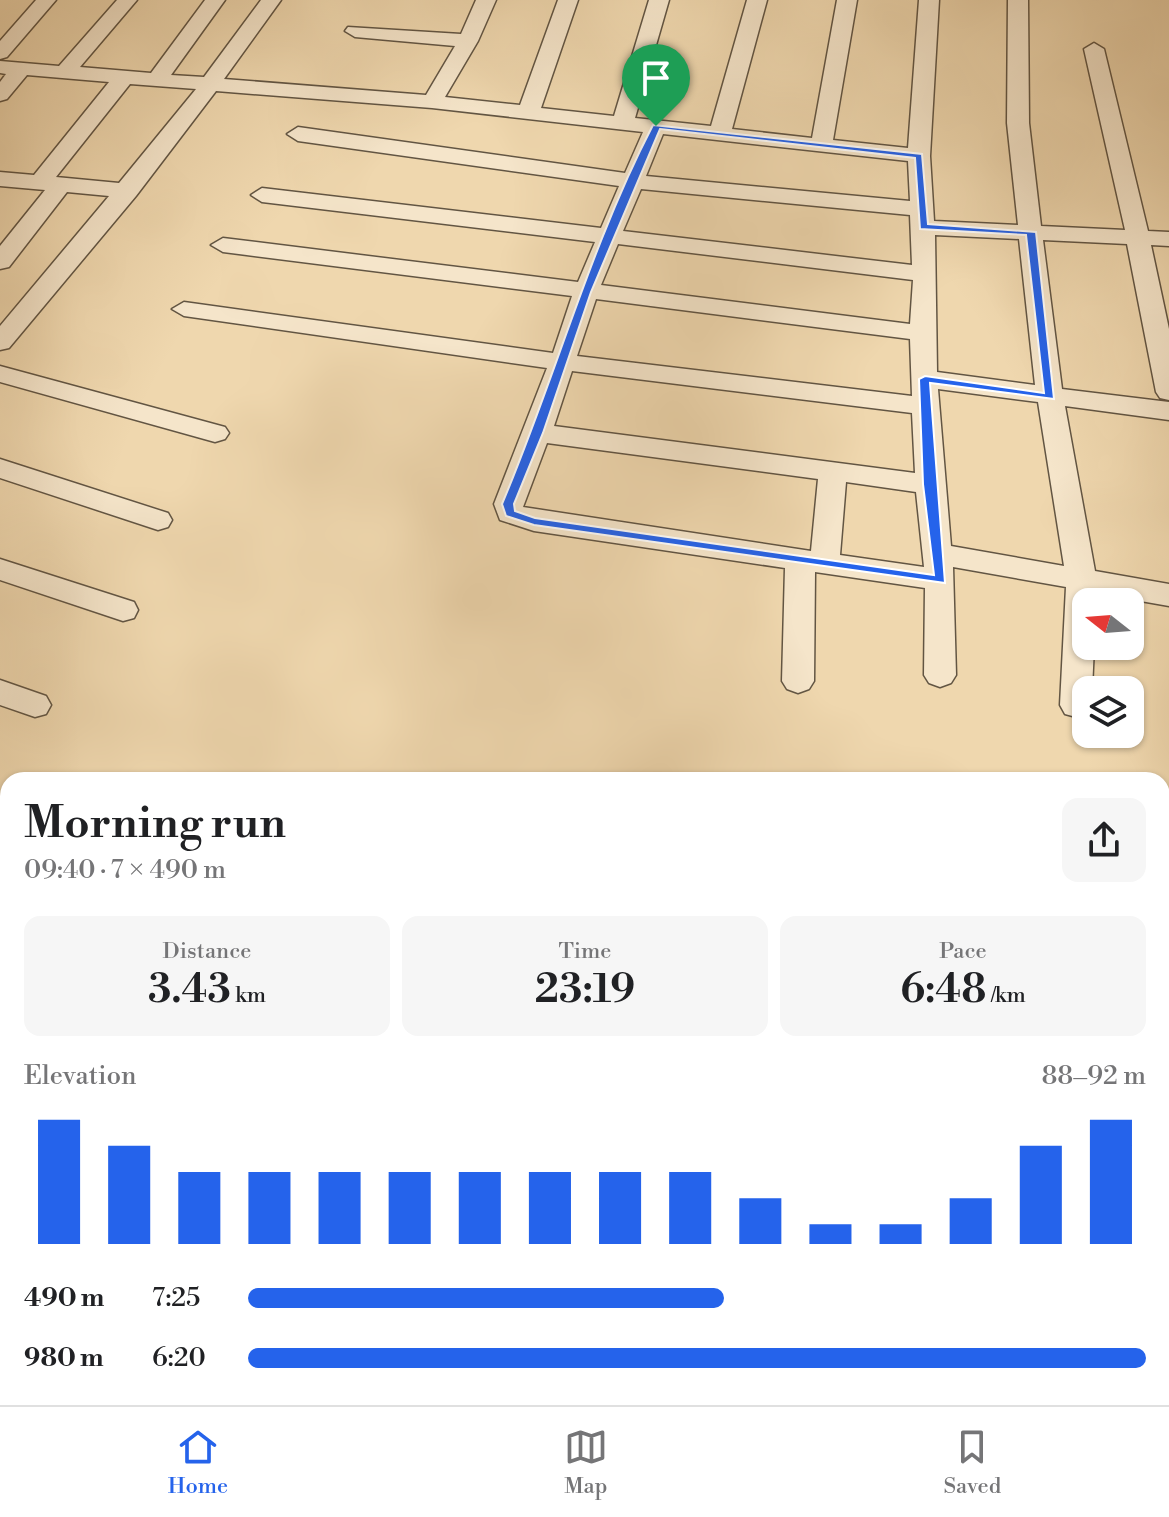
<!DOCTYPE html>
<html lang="en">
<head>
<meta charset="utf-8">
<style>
	:root { --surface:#fff; --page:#f6f6f6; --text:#202124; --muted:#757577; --line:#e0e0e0; --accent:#2563eb }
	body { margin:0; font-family:"Libre Bodoni",serif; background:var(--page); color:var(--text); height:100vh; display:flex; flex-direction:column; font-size:30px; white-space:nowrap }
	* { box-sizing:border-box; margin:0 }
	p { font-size:26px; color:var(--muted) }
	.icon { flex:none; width:44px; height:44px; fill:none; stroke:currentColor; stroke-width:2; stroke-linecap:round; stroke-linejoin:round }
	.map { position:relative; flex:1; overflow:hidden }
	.panel { position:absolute; left:0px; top:772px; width:1170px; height:634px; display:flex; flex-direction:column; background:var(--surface); border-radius:24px 24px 0 0; box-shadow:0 2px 6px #0004 }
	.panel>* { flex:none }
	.needle { width:52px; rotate:287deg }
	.fabs { position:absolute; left:1072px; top:588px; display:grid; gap:16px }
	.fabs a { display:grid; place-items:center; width:72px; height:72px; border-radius:16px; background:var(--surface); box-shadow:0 2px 6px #0004; font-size:40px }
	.pin { position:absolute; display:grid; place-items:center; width:68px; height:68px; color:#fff; margin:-82px -34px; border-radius:50% 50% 50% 0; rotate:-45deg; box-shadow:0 0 8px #0007 }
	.pin .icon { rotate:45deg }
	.round { display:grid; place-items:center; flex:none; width:84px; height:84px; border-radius:16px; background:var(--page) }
	.head { display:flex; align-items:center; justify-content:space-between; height:136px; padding:0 24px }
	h1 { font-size:44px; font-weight:600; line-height:60px }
	.figures { display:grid; grid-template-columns:repeat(3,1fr); gap:12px; height:136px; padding:8px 24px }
	.figures div { display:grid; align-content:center; border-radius:16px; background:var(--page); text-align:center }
	.figures b { font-size:40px; font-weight:600 }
	.figures small { font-size:22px; font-weight:400 }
	.figures p { font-size:22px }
	.chart { height:224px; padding:16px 24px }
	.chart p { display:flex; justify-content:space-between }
	.chart svg { width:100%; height:144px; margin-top:8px; stroke:var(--accent); stroke-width:6 }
	ul { padding:0 24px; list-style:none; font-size:26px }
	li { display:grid; grid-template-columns:128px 96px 1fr; align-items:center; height:60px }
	li i { height:20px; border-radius:10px; background:var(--accent) }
	.menu { display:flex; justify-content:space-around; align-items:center; height:112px; border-top:2px solid var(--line); background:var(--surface); font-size:22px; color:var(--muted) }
	.menu a { display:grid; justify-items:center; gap:4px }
	.menu .active { color:var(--accent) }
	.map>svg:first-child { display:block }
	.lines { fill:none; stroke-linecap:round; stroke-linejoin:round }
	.street-casing { stroke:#625543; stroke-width:3 }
	.secondary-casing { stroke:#332a1f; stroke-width:3 }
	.street { fill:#f5e5ca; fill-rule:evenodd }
	.secondary { fill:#f5e5ca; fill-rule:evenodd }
	.route { fill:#2563eb; stroke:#fff; stroke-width:2; fill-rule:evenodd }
</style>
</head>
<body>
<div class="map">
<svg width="1169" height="1405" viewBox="0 0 1169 1405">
	<rect width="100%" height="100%" fill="#efd7ae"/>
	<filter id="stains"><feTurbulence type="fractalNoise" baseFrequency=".0025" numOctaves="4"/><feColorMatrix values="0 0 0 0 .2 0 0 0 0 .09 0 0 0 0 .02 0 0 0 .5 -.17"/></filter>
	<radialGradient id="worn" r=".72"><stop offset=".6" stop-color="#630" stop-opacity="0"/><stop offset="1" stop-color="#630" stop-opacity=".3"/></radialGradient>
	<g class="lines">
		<g class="street-casing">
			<path id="street" d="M 36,0 L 56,0 L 7,57 L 0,59 L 0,41 Z
				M 117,0 L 137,0 L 80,67 L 151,73 L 205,0 L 225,0 L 171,75 L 204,77 L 261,0 L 281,0 L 224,79 L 426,95 L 455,46 L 355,37 L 345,31 L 348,27 L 461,34 L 476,0 L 496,0 L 478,41 L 445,97 L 520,105 L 558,0 L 578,0 L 541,108 L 614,116 L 649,0 L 669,0 L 635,118 L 711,126 L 747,0 L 767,0 L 732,129 L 812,138 L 837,0 L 857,0 L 833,140 L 908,148 L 919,0 L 939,0 L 930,156 L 934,221 L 1018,225 L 1007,123 L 1008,0 L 1028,0 L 1029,123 L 1041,226 L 1125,230 L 1084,49 L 1094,43 L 1104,49 L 1148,231 L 1169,232 L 1169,246 L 1151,245 L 1169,329 L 1169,400 L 1160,398 L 1156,392 L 1127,244 L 1043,240 L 1062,389 L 1169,402 L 1169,420 L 1065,406 L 1095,571 L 1169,584 L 1169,606 L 1095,593 L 1095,602 L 1086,602 L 1086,646 L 1094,646 L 1092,690 L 1086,690 L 1086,714 L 1076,717 L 1065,714 L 1060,705 L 1066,587 L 953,567 L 956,675 L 951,683 L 940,687 L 929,683 L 924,675 L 925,588 L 815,572 L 814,681 L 809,689 L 798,693 L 787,689 L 782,681 L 785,568 L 534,531 L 500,520 L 494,504 L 547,368 L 184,316 L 172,309 L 184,302 L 553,353 L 572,296 L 223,252 L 211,245 L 223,238 L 578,282 L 595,242 L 262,202 L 251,195 L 262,188 L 601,228 L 619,186 L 298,141 L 287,134 L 298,127 L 625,173 L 643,132 L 432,108 L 216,91 L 136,196 L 9,348 L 0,350 L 0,326 L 109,196 L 67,192 L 9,267 L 0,269 L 0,246 L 45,190 L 0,186 L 0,172 L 34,175 L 109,82 L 27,75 L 7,99 L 0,101 L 0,82 L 6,74 L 0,73 L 0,61 L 59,66 ZM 130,84 L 196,89 L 119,183 L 56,177 ZM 663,134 L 908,161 L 910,201 L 646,176 ZM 641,189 L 910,215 L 912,265 L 623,231 ZM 935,235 L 1019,239 L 1035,385 L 937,372 ZM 618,244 L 913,280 L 910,324 L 601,285 ZM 596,299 L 910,339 L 912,396 L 577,356 ZM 572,371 L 912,413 L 915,473 L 554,426 ZM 938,389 L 1038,402 L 1064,566 L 951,546 ZM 547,443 L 818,479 L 811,551 L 523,507 ZM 846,482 L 916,492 L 924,567 L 840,555 Z
				M 0,366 L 225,427 L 229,433 L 225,439 L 215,442 L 0,382 Z
				M 0,459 L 168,513 L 172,520 L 168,527 L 158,530 L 0,478 Z
				M 0,559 L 134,602 L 138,610 L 134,618 L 123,621 L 0,580 Z
				M 0,680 L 46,696 L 51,705 L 46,714 L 35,717 L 0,705 Z
				M 8,981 L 8,1022 L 0,1025 L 0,984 Z
				M 233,1398 L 277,1398 L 274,1405 L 230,1405 Z
				M 928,1398 L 972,1398 L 972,1405 L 928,1405 Z"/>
		</g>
		<g class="secondary-casing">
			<path id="secondary" d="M 0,889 L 8,892 L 8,934 L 0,931 Z
				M 1162,1311 L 1169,1314 L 1169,1374 L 1162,1371 Z"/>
		</g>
		<use href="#street" class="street"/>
		<use href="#secondary" class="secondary"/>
	</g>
	<path class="route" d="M 653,125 L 922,154 L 928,224 L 1036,232 L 1054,399 L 930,383 L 945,583 L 534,525 L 506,516 L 502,504 C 555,379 590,246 653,125 ZM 660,129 L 915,158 L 920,229 L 1026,235 L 1044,393 L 925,376 L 919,379 L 923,484 L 934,575 L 535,518 L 515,511 L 514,504 L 543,433 L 591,292 Z"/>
	<rect width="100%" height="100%" filter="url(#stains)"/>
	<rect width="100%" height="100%" fill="url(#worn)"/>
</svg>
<div class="fabs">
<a><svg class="needle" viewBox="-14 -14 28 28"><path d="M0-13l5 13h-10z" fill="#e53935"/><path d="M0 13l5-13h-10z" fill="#757577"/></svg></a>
<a><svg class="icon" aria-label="layers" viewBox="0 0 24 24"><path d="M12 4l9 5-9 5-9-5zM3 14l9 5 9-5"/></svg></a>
</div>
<div class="pin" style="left:656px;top:126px;background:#1e9e55"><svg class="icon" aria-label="arrive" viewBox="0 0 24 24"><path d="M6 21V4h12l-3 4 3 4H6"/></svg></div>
<section class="panel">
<div class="head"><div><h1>Morning run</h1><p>09:40 · 7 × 490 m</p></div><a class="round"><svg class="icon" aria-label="share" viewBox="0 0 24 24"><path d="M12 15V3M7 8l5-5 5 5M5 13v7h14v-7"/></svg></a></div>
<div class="figures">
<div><p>Distance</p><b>3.43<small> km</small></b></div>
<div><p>Time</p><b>23:19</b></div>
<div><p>Pace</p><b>6:48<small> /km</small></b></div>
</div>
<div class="chart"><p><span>Elevation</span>88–92 m</p>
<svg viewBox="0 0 160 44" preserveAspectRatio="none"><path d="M5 44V6M15 44V14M25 44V22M35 44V22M45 44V22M55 44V22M65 44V22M75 44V22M85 44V22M95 44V22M105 44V30M115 44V38M125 44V38M135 44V30M145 44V14M155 44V6"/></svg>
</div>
<ul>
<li><b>490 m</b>7:25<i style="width:53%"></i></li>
<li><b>980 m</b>6:20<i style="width:100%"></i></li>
</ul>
</section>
</div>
<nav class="menu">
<a class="active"><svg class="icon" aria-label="home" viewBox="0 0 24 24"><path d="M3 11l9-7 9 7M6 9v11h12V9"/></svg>Home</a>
<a><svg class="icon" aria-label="map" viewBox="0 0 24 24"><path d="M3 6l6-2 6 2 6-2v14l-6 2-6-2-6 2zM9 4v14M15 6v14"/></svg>Map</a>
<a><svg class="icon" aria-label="saved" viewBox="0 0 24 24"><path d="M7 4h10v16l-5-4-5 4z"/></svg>Saved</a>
</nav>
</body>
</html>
